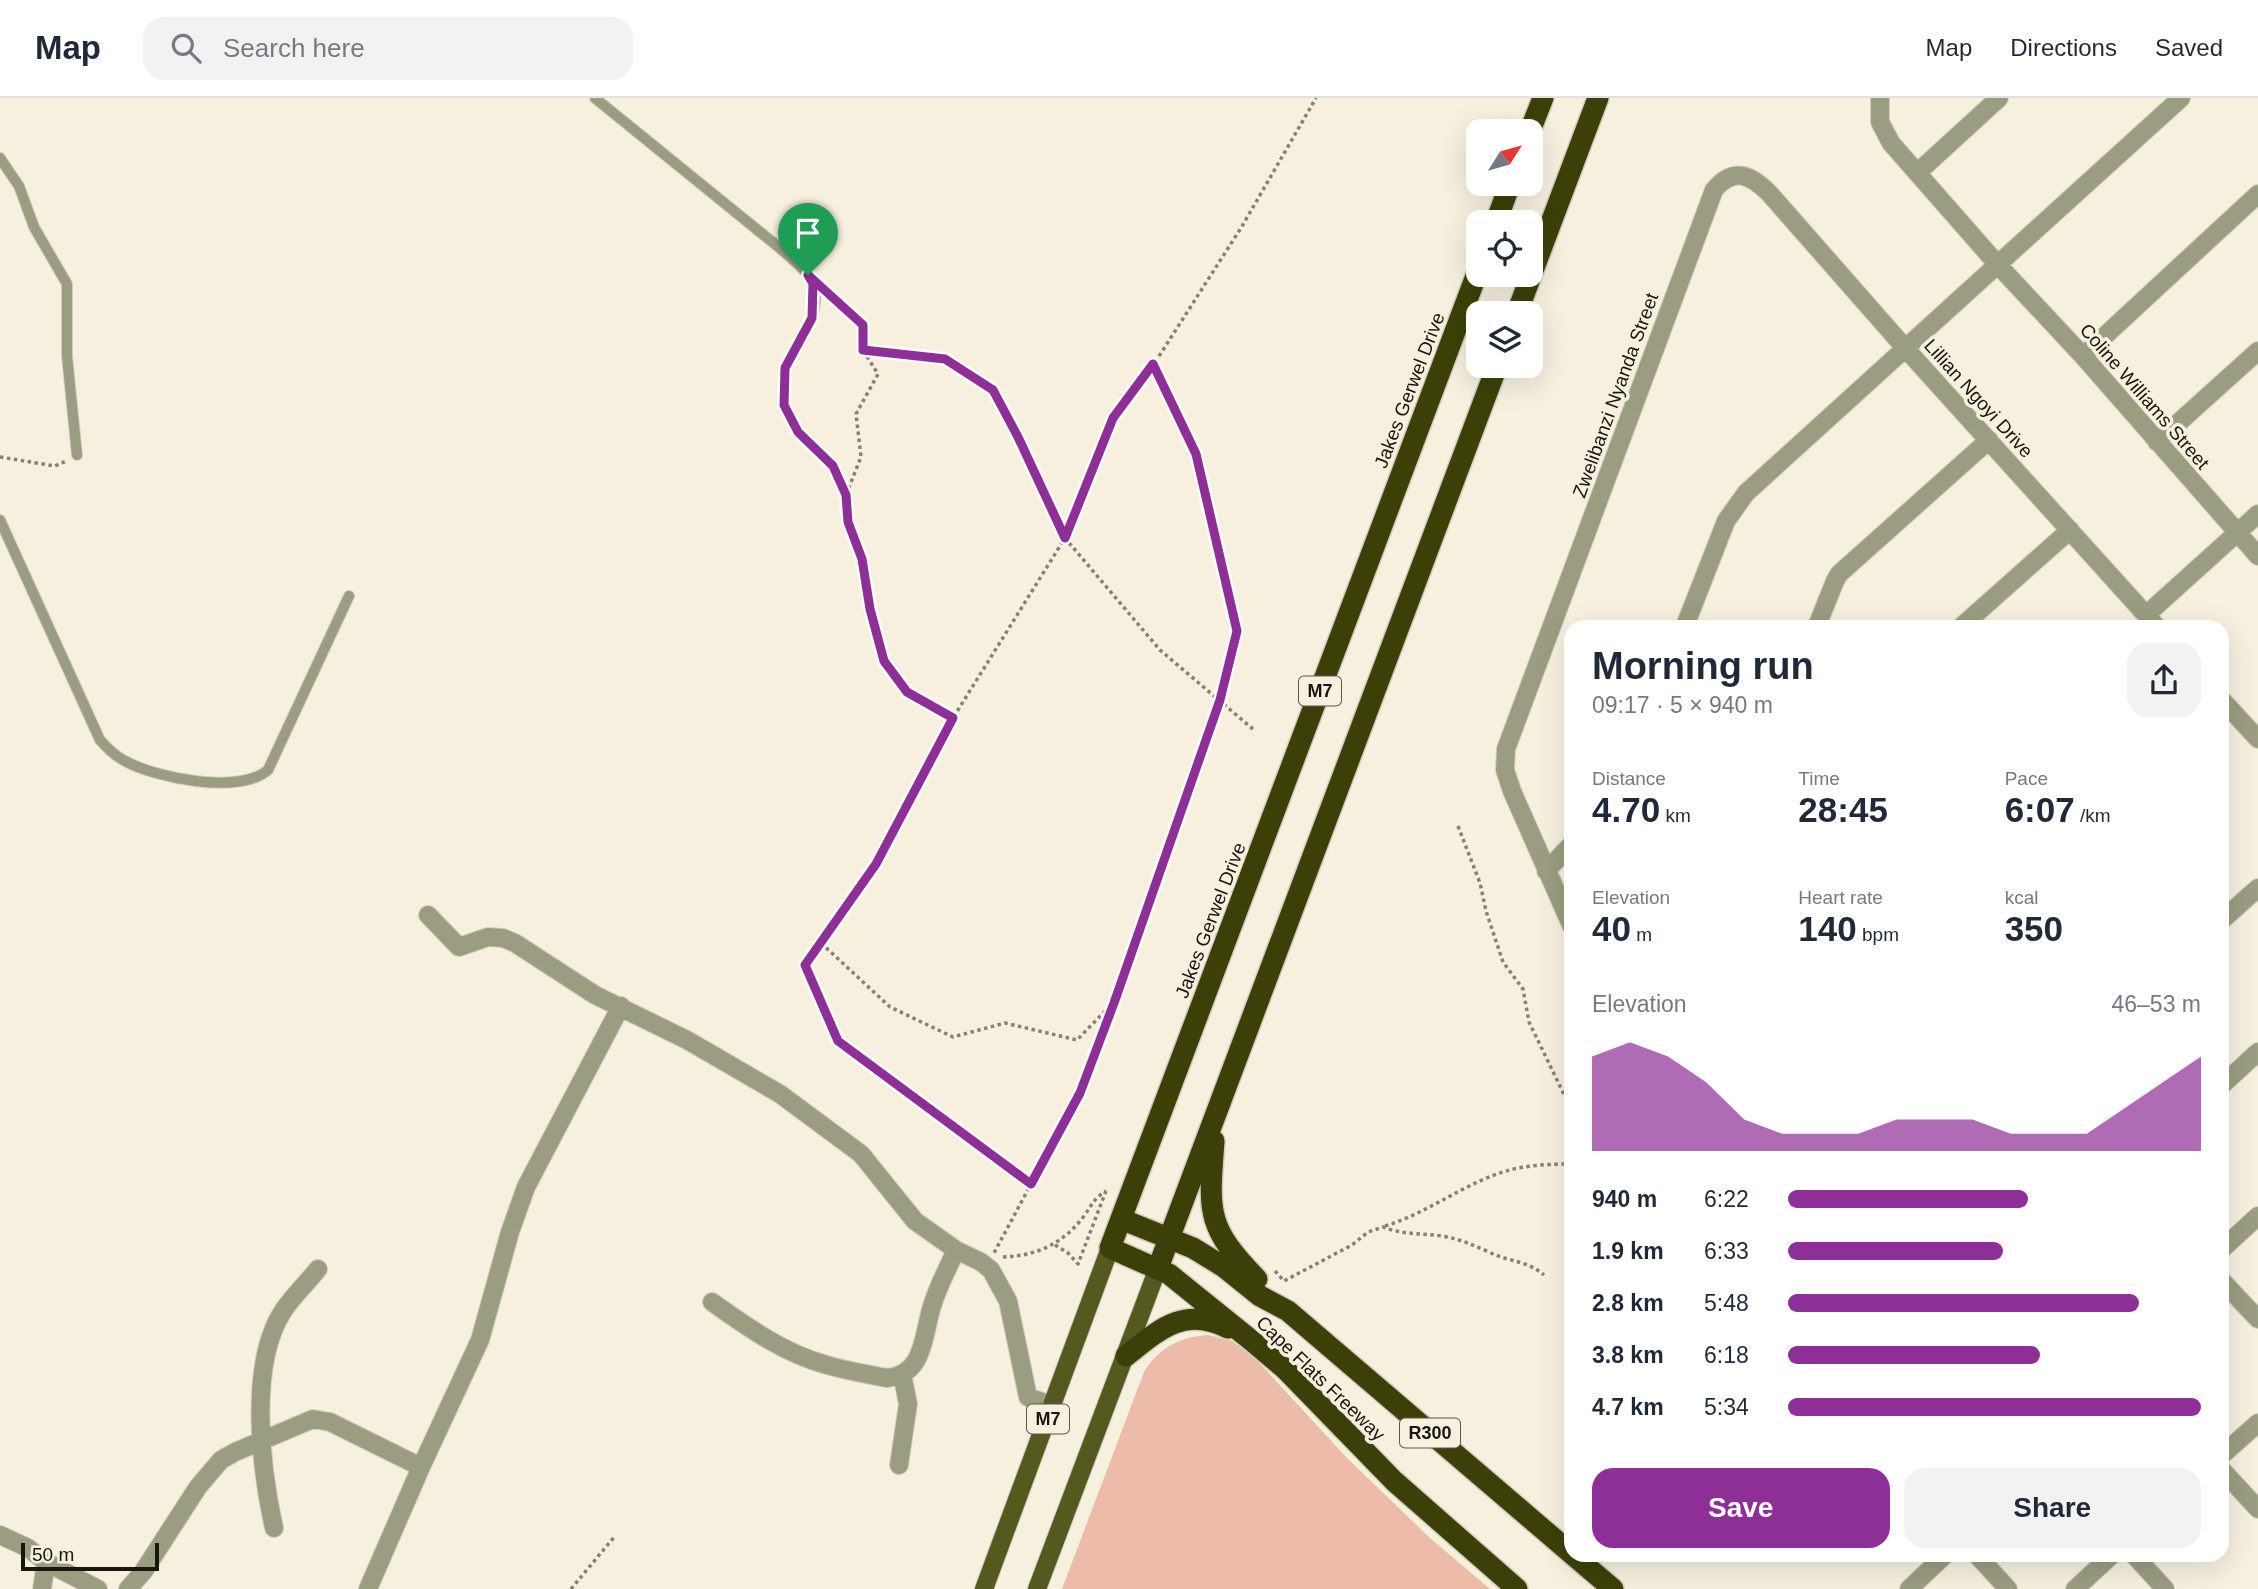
<!DOCTYPE html>
<html lang="en">
<head>
<meta charset="utf-8">
<style>
	:root { --surface:#fff; --page:#f2f2f3; --text:#1f2937; --muted:#747a83; --line:#e0e1e3; --accent:#8e2e97 }
	body { margin:0; font-family:Helvetica,sans-serif; background:var(--page); color:var(--text); height:100vh; display:flex; flex-direction:column; font-size:26px; white-space:nowrap }
	* { box-sizing:border-box; margin:0 }
	p { font-size:23px; color:var(--muted) }
	.icon { flex:none; width:38px; height:38px; fill:none; stroke:currentColor; stroke-width:2; stroke-linecap:round; stroke-linejoin:round }
	.map { position:relative; flex:1; overflow:hidden }
	.side { position:absolute; left:1564px; top:522px; width:665px; height:942px; display:flex; flex-direction:column; background:var(--surface); border-radius:21px; box-shadow:0 7px 28px #0002 }
	.side>* { flex:none }
	.needle { width:46px; rotate:53deg }
	.controls { position:absolute; left:1466px; top:21px; display:grid; gap:14px }
	.controls a { display:grid; place-items:center; width:77px; height:77px; border-radius:14px; background:var(--surface); box-shadow:0 7px 28px #0002; font-size:35px }
	.scale { position:absolute; left:21px; bottom:18px; width:138px; box-sizing:border-box; padding-left:7px; border:4px solid #181611; border-top:0; font-size:19px; line-height:24px; white-space:nowrap; color:#181611; -webkit-text-stroke:5px #f7f0df; paint-order:stroke }
	.pin { position:absolute; display:grid; place-items:center; width:60px; height:60px; color:#fff; margin:-72px -30px; border-radius:50% 50% 50% 0; rotate:-45deg; box-shadow:0 0 7px #0007 }
	.pin .icon { rotate:45deg }
	.round { display:grid; place-items:center; flex:none; width:74px; height:74px; border-radius:21px; background:var(--page) }
	.head { display:flex; align-items:center; justify-content:space-between; height:119px; padding:0 28px }
	h1 { font-size:38px; font-weight:700; line-height:52px }
	.figures { display:grid; grid-template-columns:repeat(3,1fr); gap:10px; height:119px; padding:7px 28px }
	.figures div { display:grid; align-content:center }
	.figures b { font-size:35px; font-weight:700 }
	.figures small { font-size:19px; font-weight:400 }
	.figures p { font-size:19px }
	.chart { height:196px; padding:14px 28px }
	.chart p { display:flex; justify-content:space-between }
	.chart svg { width:100%; height:126px; margin-top:7px; fill:var(--accent); opacity:.7 }
	.button { display:flex; gap:14px; margin-top:auto; padding:14px 28px }
	.button a { flex:1; height:80px; border-radius:21px; background:var(--accent); color:#fff; font-size:28px; font-weight:700; line-height:80px; text-align:center }
	.button a+a { background:var(--page); color:var(--text) }
	ul { padding:0 28px; list-style:none; font-size:23px }
	li { display:grid; grid-template-columns:112px 84px 1fr; align-items:center; height:52px }
	li i { height:18px; border-radius:9px; background:var(--accent) }
	header { display:flex; align-items:center; gap:42px; box-sizing:border-box; height:98px; padding:0 35px; background:var(--surface); border-bottom:2px solid var(--line) }
	header strong { font-size:33px }
	nav { display:flex; gap:38px; margin-inline-start:auto; font-size:24px }
	.search { width:490px; height:63px; background:var(--page); display:flex; align-items:center; gap:18px; box-sizing:border-box; padding:0 24px; border-radius:21px; color:var(--muted); font-size:26px }
	.map>svg:first-child { display:block }
	.grass { fill:#ecbbaa }
	.lines { fill:none; stroke-linecap:round; stroke-linejoin:round }
	.lane-casing { stroke:#d3cdbe; stroke-width:12 }
	.street-casing { stroke:#d3cdbe; stroke-width:20 }
	.primary-casing { stroke:#d3cdbe; stroke-width:20 }
	.highway-casing { stroke:#d3cdbe; stroke-width:24 }
	.path { stroke:#858176; stroke-width:3.5; stroke-dasharray:3.5 3.5; stroke-linecap:butt }
	.lane { stroke:#9a9d80; stroke-width:10 }
	.street { stroke:#9a9d80; stroke-width:18 }
	.primary { stroke:#545920; stroke-width:18 }
	.highway { stroke:#3c4008; stroke-width:21 }
	.route-casing { stroke:#fff; stroke-width:14 }
	.route { stroke:#8e2e97; stroke-width:9 }
	.labels { text-anchor:middle; stroke-width:7; stroke-linejoin:round; paint-order:stroke }
	.shield { fill:#f7f0df; stroke:#5b574f; stroke-width:2 }
	.shield-label { font-size:18px; font-weight:bold; fill:#181611 }
	.street-label { font-size:19px; fill:#181611; stroke:#f7f0df }
</style>
</head>
<body>
<header>
<strong>Map</strong>
<div class="search"><svg class="icon" aria-label="search" viewBox="0 0 24 24"><circle cx="10" cy="10" r="6"/><path d="M15 15l6 6"/></svg>Search here</div>
<nav><a>Map</a><a>Directions</a><a>Saved</a></nav>
</header>
<div class="map">
<svg width="2258" height="1491" viewBox="0 0 2258 1491">
	<rect width="100%" height="100%" fill="#f7f0df"/>
	<path class="grass" d="M 1208,1237 L 1232,1243 L 1252,1257 L 1347,1360 L 1430,1440 L 1490,1491 L 1062,1491 L 1144,1274 C 1159,1250 1179,1239 1208,1237 Z"/>
	<g class="lines">
		<g class="lane-casing">
			<path id="lane" d="M 595,0 L 781,151 C 791,160 806,171 812,183 C 825,211 798,248 785,270
				M 0,60 L 19,88 L 34,129 L 67,186 L 67,258 L 77,357
				M 0,422 L 100,642 C 107,650 115,658 125,663 C 156,680 239,697 268,672 L 349,498"/>
		</g>
		<g class="street-casing">
			<path id="street" d="M 1880,0 L 1880,24 L 1891,45 L 1998,167 L 2083,258 L 2258,458
				M 1917,75 L 1999,0
				M 2083,258 L 2258,96
				M 2157,344 L 2258,253
				M 2146,517 L 2258,416
				M 1685,528 L 1726,423 L 1746,395 L 2181,0
				M 1817,528 L 1835,483 L 1839,476 L 1989,342
				M 1962,528 L 2070,432
				M 2222,602 L 2258,641
				M 1546,773 L 1572,746
				M 428,817 L 459,849 L 488,839 L 503,840 L 515,845 L 595,897 L 687,942 L 780,996 L 861,1056 L 915,1123 L 956,1152 L 981,1164 L 991,1172 L 1008,1203 L 1028,1299 L 1053,1308
				M 2222,822 L 2258,790
				M 1572,829 L 1512,693 L 1505,672 L 1506,651 L 1714,92 C 1733,69 1750,76 1769,95 L 1906,251 L 2156,528
				M 2222,987 L 2258,954
				M 2222,1151 L 2258,1118
				M 2222,1183 L 2258,1221
				M 712,1204 C 747,1229 785,1256 827,1267 C 847,1273 867,1276 887,1280 C 925,1277 923,1236 932,1208 C 938,1188 948,1170 956,1152
				M 2222,1357 L 2258,1325
				M 899,1367 L 908,1306 L 902,1276
				M 2222,1372 L 2258,1411
				M 274,1430 C 261,1371 248,1267 283,1213 C 293,1198 307,1185 318,1171
				M 0,1437 L 28,1450 L 46,1464 L 42,1491
				M 1976,1456 L 2008,1491
				M 2133,1456 L 2165,1491
				M 46,1464 L 98,1491
				M 128,1491 L 143,1474 L 198,1389 L 221,1362 L 235,1354 L 313,1321 L 330,1324 L 421,1369 L 480,1242 L 510,1134 L 526,1089 L 621,908
				M 368,1491 L 421,1369
				M 1909,1491 L 1946,1456
				M 2075,1491 L 2113,1456"/>
		</g>
		<g class="primary-casing">
			<path id="primary" d="M 984,1491 L 1110,1150
				M 1037,1491 L 1158,1170"/>
		</g>
		<g class="highway-casing">
			<path id="highway" d="M 1530,33 L 1543,0
				M 1496,124 L 1510,86
				M 1479,170 L 1110,1150 L 1169,1176 L 1252,1243 L 1285,1271 L 1394,1383 L 1517,1491
				M 1517,215 L 1598,0
				M 1214,1043 C 1209,1113 1205,1128 1257,1181
				M 1121,1121 L 1193,1150 L 1224,1169 L 1260,1198 L 1288,1213 L 1572,1456
				M 1158,1170 L 1497,268
				M 1126,1258 C 1160,1231 1184,1208 1228,1230
				M 1572,1456 L 1613,1491"/>
		</g>
		<path class="path" d="M 828,195 L 863,227 L 863,252 L 945,261 L 993,292 L 1018,339 L 1065,440
			M 785,283 L 784,307 L 798,334 L 833,368 L 846,397 L 848,424 L 862,461 L 870,511 L 884,563 L 907,594 L 953,620 L 1065,440 L 1160,552 L 1254,632
			M 0,359 L 55,368 L 66,363
			M 846,397 L 861,359 L 856,316 L 878,276 L 863,252
			M 1065,440 L 1113,320 L 1154,266
			M 953,620 L 876,766 L 805,867 L 838,943 L 1031,1086 L 994,1155
			M 1458,728 L 1480,785 L 1486,813 L 1503,864 L 1523,891 L 1529,924 L 1572,1013
			M 821,845 L 890,909 L 953,939 L 1005,925 L 1077,942 L 1112,906
			M 1031,1086 L 1080,995 L 1114,905 L 1220,602 L 1237,532 L 1196,356 L 1154,266 L 1241,130 L 1316,0
			M 1385,1128 C 1428,1115 1463,1086 1506,1073 C 1526,1067 1551,1066 1572,1066
			M 1055,1147 L 1068,1155 L 1078,1166 L 1106,1093
			M 1003,1159 C 1037,1158 1064,1145 1084,1118 C 1092,1107 1094,1100 1106,1093
			M 1275,1173 L 1284,1183 L 1352,1147 L 1368,1134 L 1383,1129 C 1403,1137 1422,1135 1442,1138 C 1460,1141 1473,1147 1489,1154 C 1508,1164 1527,1162 1544,1177
			M 571,1491 L 615,1438"/>
		<use href="#lane" class="lane"/>
		<use href="#street" class="street"/>
		<use href="#primary" class="primary"/>
		<use href="#highway" class="highway"/>
	</g>
	<g class="lines">
		<g class="route-casing">
			<path id="route" d="M 808,177 L 863,227 L 863,252 L 945,261 L 993,292 L 1018,339 L 1065,440 L 1113,320 L 1153,266 L 1196,356 L 1237,533 L 1220,602 L 1114,905 L 1080,995 L 1031,1086 L 838,943 L 805,867 L 876,766 L 953,620 L 907,594 L 884,563 L 870,511 L 862,461 L 848,424 L 846,397 L 833,368 L 798,334 L 784,307 L 785,270 L 812,220 L 813,185 Z"/>
		</g>
		<use href="#route" class="route"/>
	</g>
	<g class="labels">
		<g class="shield">
			<rect x="1299" y="578.5" width="42" height="29" rx="5"/>
			<rect x="1027" y="1306.5" width="42" height="29" rx="5"/>
			<rect x="1400" y="1320.5" width="60" height="29" rx="5"/>
		</g>
		<g class="shield-label">
			<text x="1320" y="599">M7</text>
			<text x="1048" y="1327">M7</text>
			<text x="1430" y="1341">R300</text>
		</g>
		<g class="street-label">
			<text transform="translate(1409 292) rotate(-69)" y="7">Jakes Gerwel Drive</text>
			<text transform="translate(1615 297) rotate(-70)" y="7">Zwelibanzi Nyanda Street</text>
			<text transform="translate(2145 298) rotate(49)" y="7">Coline Williams Street</text>
			<text transform="translate(1979 300) rotate(48)" y="7">Lillian Ngoyi Drive</text>
			<text transform="translate(1210 822) rotate(-69)" y="7">Jakes Gerwel Drive</text>
			<text transform="translate(1321 1280) rotate(44)" y="7">Cape Flats Freeway</text>
		</g>
	</g>
</svg>
<div class="controls">
<a><svg class="needle" viewBox="-14 -14 28 28"><path d="M0-13l5 13h-10z" fill="#e53935"/><path d="M0 13l5-13h-10z" fill="#747a83"/></svg></a>
<a><svg class="icon" aria-label="locate" viewBox="0 0 24 24"><circle cx="12" cy="12" r="6"/><path d="M12 2v4M12 18v4M2 12h4M18 12h4"/></svg></a>
<a><svg class="icon" aria-label="layers" viewBox="0 0 24 24"><path d="M12 4l9 5-9 5-9-5zM3 14l9 5 9-5"/></svg></a>
</div>
<div class="scale">50 m</div>
<div class="pin" style="left:808px;top:177px;background:#1e9e55"><svg class="icon" aria-label="arrive" viewBox="0 0 24 24"><path d="M6 21V4h12l-3 4 3 4H6"/></svg></div>
<section class="side">
<div class="head"><div><h1>Morning run</h1><p>09:17 · 5 × 940 m</p></div><a class="round"><svg class="icon" aria-label="share" viewBox="0 0 24 24"><path d="M12 15V3M7 8l5-5 5 5M5 13v7h14v-7"/></svg></a></div>
<div class="figures">
<div><p>Distance</p><b>4.70<small> km</small></b></div>
<div><p>Time</p><b>28:45</b></div>
<div><p>Pace</p><b>6:07<small> /km</small></b></div>
</div>
<div class="figures">
<div><p>Elevation</p><b>40<small> m</small></b></div>
<div><p>Heart rate</p><b>140<small> bpm</small></b></div>
<div><p>kcal</p><b>350</b></div>
</div>
<div class="chart"><p><span>Elevation</span>46–53 m</p>
<svg viewBox="0 0 160 44" preserveAspectRatio="none"><path d="M0 44V11L10 6L20 11L30 20L40 33L50 38L60 38L70 38L80 33L90 33L100 33L110 38L120 38L130 38L140 29L150 20L160 11V44z"/></svg>
</div>
<ul>
<li><b>940 m</b>6:22<i style="width:58%"></i></li>
<li><b>1.9 km</b>6:33<i style="width:52%"></i></li>
<li><b>2.8 km</b>5:48<i style="width:85%"></i></li>
<li><b>3.8 km</b>6:18<i style="width:61%"></i></li>
<li><b>4.7 km</b>5:34<i style="width:100%"></i></li>
</ul>
<div class="button"><a>Save</a><a>Share</a></div>
</section>
</div>
</body>
</html>
